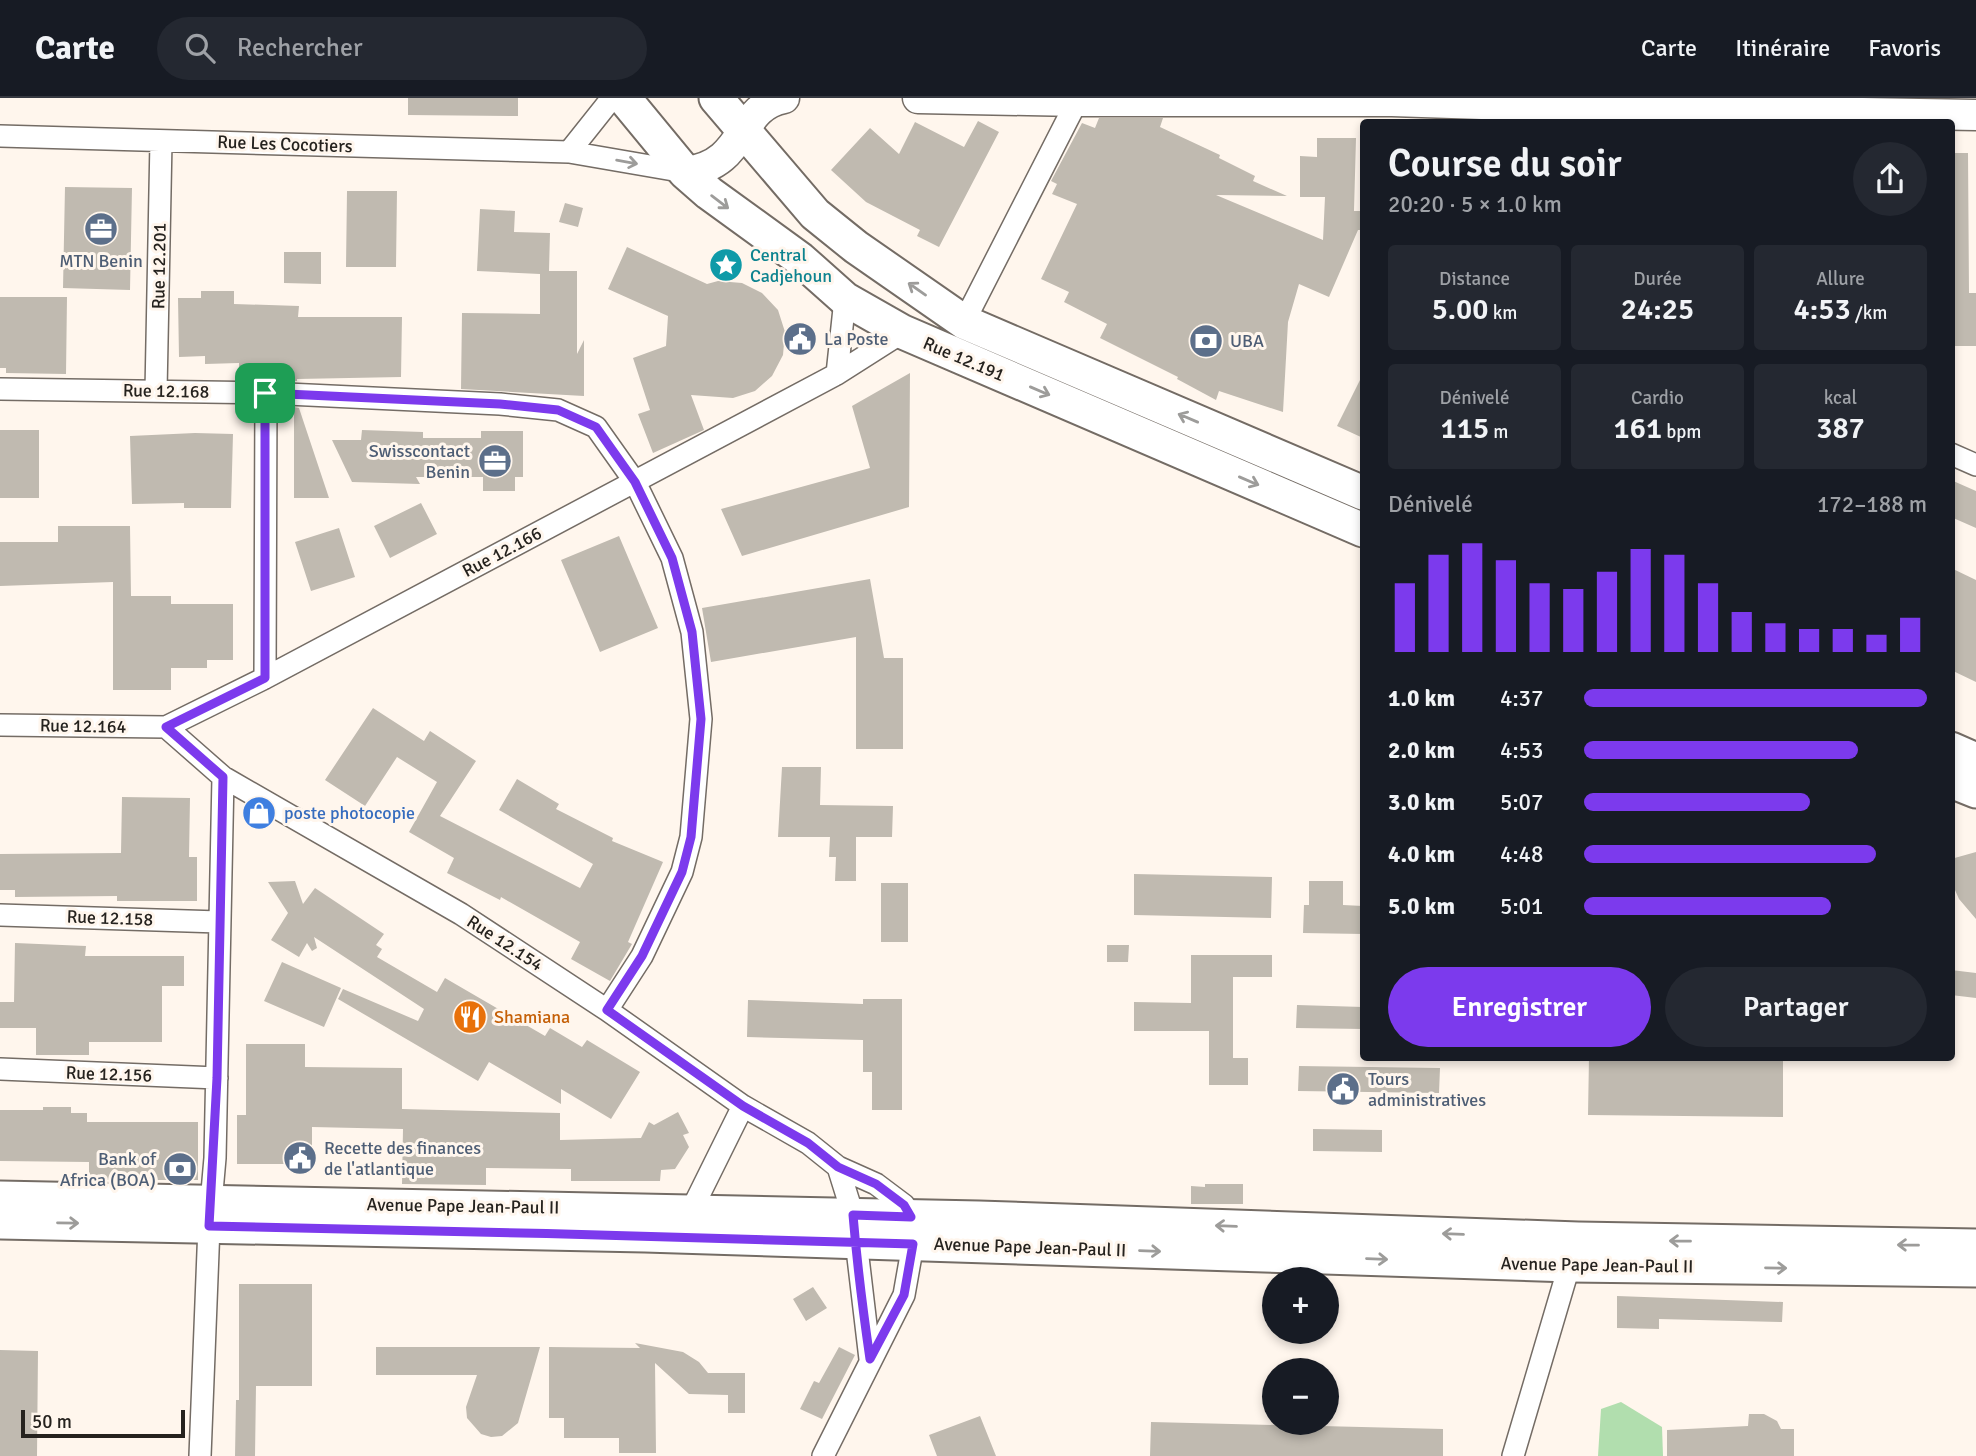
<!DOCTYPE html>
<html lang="fr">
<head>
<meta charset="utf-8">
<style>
	:root { --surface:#171b24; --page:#242831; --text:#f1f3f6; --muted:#9ea1a6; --line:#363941; --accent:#7c3aed }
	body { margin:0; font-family:Signika,sans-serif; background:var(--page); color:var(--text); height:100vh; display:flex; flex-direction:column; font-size:26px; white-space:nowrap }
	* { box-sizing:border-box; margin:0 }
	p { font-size:23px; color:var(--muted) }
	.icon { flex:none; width:38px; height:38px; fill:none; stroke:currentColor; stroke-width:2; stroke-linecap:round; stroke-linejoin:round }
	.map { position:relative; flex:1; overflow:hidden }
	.panel { position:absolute; left:1360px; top:21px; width:595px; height:942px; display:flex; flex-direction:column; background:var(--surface); border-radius:7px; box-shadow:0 4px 10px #0003 }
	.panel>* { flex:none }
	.controls { position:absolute; left:1262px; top:1169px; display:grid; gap:14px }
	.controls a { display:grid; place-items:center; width:77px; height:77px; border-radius:50%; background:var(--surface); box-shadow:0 4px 10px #0003; font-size:35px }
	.scale { position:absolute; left:21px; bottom:18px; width:164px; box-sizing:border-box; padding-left:7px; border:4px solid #25221e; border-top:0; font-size:19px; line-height:24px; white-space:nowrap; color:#25221e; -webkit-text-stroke:5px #fff6ed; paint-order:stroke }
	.pin { position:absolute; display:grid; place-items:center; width:60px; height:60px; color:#fff; margin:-30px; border-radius:14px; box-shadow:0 4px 10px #0006 }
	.round { display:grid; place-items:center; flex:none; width:74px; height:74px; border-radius:37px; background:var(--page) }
	.overview { display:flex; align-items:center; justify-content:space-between; height:119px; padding:0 28px }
	h1 { font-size:38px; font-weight:600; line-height:52px }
	.metrics { display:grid; grid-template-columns:repeat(3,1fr); gap:10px; height:119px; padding:7px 28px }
	.metrics div { display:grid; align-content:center; border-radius:7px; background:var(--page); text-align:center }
	.metrics b { font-size:30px; font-weight:600 }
	.metrics small { font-size:19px; font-weight:400 }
	.metrics p { font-size:19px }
	.chart { height:196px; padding:14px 28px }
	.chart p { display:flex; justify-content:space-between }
	.chart svg { width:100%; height:126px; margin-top:7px; stroke:var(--accent); stroke-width:6 }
	.primary-button { display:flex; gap:14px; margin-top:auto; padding:14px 28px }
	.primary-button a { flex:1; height:80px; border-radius:42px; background:var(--accent); color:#fff; font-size:28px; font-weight:600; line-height:80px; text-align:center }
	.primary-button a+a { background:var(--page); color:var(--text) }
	ul { padding:0 28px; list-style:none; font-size:23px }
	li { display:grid; grid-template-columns:112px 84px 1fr; align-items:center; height:52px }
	li i { height:18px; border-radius:9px; background:var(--accent) }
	header { display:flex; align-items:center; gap:42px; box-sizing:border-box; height:98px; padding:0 35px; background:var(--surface); border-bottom:2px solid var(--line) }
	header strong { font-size:33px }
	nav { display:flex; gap:38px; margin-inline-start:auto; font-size:24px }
	.search { width:490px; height:63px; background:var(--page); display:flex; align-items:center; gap:18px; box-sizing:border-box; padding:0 24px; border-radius:38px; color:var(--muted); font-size:26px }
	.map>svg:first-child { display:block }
	.green { fill:#b1deae }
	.building { fill:#c0bab0 }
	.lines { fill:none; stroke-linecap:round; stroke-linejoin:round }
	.street-casing { stroke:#746c65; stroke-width:24 }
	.secondary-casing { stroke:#746c65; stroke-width:33 }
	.primary-casing { stroke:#746c65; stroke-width:37 }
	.street { stroke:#fff; stroke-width:21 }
	.secondary { stroke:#fff; stroke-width:30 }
	.primary { stroke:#fff; stroke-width:33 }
	.oneway { stroke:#9d9c9a }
	.route-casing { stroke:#fff; stroke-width:14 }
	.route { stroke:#7c3aed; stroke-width:9 }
	.labels { text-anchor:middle; stroke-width:6; stroke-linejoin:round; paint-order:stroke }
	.street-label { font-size:18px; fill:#25221e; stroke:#fff6ed }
	.culture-label { font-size:18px; fill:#0d838f; stroke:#fff6ed; text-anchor:start }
	.service-label { font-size:18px; fill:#4e5e75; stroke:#fff6ed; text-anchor:start }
	.shop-label { font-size:18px; fill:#366cbe; stroke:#fff6ed; text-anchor:start }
	.food-label { font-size:18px; fill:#c56008; stroke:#fff6ed; text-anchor:start }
</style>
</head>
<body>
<header>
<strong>Carte</strong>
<div class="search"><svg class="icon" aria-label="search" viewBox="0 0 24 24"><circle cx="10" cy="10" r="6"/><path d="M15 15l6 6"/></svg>Rechercher</div>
<nav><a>Carte</a><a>Itinéraire</a><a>Favoris</a></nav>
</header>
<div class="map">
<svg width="1976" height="1358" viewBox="0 0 1976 1358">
	<rect width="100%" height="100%" fill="#fff6ed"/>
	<path class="green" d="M 1621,1304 L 1662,1329 L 1663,1358 L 1598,1358 L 1601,1311 Z"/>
	<path class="building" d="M 408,0 L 518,0 L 518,18 L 408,17 Z
		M 1099,20 L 1163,20 L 1160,29 L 1220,57 L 1219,60 L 1255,78 L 1253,83 L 1287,98 L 1216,97 L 1323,142 L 1325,99 L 1300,99 L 1300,58 L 1317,59 L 1317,40 L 1356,40 L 1354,113 L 1363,113 L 1363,132 L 1358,132 L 1329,199 L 1299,186 L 1288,224 L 1283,314 L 1219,293 L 1216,302 L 1177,281 L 1178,279 L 1100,240 L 1107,226 L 1064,204 L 1069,194 L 1041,181 L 1077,106 L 1052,96 L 1057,86 L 1051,83 L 1082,25 L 1095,30 Z
		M 978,23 L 999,34 L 939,149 L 917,138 L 920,132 L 866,104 L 831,72 L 870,30 L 899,56 L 915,24 L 964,49 Z
		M 1951,55 L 1968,55 L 1969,195 L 1976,195 L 1976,248 L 1951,248 Z
		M 65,89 L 132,90 L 130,192 L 63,190 Z
		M 347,93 L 397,93 L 396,169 L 346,169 Z
		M 565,105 L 583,110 L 578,129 L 559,124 Z
		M 480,111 L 515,113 L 514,134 L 550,135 L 549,173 L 577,173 L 577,256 L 584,242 L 584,298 L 461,291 L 462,215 L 540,216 L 540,176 L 477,173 Z
		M 627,149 L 707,186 L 718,183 L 742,185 L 762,195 L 778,212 L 785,234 L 783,257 L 772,278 L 755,293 L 733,300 L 691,297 L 704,332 L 653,355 L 638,316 L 650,312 L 633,260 L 666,248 L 668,218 L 608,191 Z
		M 284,154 L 321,154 L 321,186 L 284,185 Z
		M 201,193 L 234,193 L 234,206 L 299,208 L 298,219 L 402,219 L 401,279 L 297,281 L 297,283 L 239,281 L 239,265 L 205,266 L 205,258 L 179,259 L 178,200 L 201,200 Z
		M 0,199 L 67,199 L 66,276 L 6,275 L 6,270 L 0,270 Z
		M 910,275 L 909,409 L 742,458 L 721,411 L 870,370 L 852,308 Z
		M 1363,276 L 1363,340 L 1337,328 Z
		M 294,309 L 299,310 L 329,400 L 294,400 Z
		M 0,332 L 39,332 L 39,400 L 0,400 Z
		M 362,332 L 423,334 L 423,340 L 481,340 L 481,333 L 523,333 L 523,379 L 515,379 L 515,393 L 483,393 L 483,379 L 416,379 L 420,386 L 352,384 L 332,342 L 361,342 Z
		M 195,335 L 233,336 L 231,410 L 184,410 L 184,405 L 132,406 L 130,338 Z
		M 1951,382 L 1976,393 L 1976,430 L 1951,419 Z
		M 421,405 L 437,436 L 390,460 L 374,428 Z
		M 58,428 L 130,428 L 131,498 L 171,498 L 171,506 L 233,506 L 233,562 L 207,562 L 207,570 L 171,570 L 171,592 L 113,592 L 113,484 L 0,488 L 0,444 L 58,444 Z
		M 339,430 L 355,479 L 311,493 L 295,444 Z
		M 619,438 L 658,530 L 600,554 L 561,462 Z
		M 1951,470 L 1976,482 L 1976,584 L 1951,572 Z
		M 870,481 L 884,560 L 903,560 L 903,651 L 856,651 L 856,539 L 711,564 L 702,510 Z
		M 373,610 L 424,643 L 430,633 L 476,663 L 440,718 L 580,790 L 593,766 L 499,712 L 517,681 L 559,706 L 556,711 L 613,740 L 612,743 L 663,764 L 628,844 L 632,846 L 610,883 L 571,861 L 580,844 L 501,799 L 500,802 L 447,775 L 454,760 L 409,734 L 437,684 L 397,659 L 365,708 L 325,682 Z
		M 782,669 L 821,669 L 820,707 L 893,708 L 892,739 L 856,739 L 856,783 L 835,783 L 836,759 L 829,759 L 830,739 L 778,739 Z
		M 122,699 L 190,700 L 189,759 L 197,759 L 197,803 L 117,803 L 117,798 L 15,799 L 15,792 L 0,792 L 0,756 L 121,755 Z
		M 1976,754 L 1976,821 L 1959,801 L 1951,783 L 1951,761 Z
		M 1134,776 L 1272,779 L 1271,820 L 1134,817 Z
		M 295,783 L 303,806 L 315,790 L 384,836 L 376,847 L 382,851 L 377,859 L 437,894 L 445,880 L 545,938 L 550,930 L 582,949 L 587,942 L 640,974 L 611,1021 L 561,991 L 561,1006 L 489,964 L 478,983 L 338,901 L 343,891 L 418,923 L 424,911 L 314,839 L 317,850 L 312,853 L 307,845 L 299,859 L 271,842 L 288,815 L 268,784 Z
		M 1309,783 L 1343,783 L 1343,807 L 1363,808 L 1363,836 L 1303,835 L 1304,807 L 1309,807 Z
		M 881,785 L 908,785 L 908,844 L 881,844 Z
		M 15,845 L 86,848 L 85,858 L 184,858 L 184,888 L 162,888 L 162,944 L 89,944 L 89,957 L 36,957 L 36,930 L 0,930 L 0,904 L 14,904 Z
		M 1107,847 L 1129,847 L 1128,864 L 1107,864 Z
		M 1191,857 L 1272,857 L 1272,879 L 1233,879 L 1233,960 L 1248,960 L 1248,987 L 1209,987 L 1209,933 L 1134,933 L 1134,904 L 1191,905 Z
		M 282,864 L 341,890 L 324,929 L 264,903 Z
		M 1951,872 L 1976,875 L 1976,900 L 1951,897 Z
		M 863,901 L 902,901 L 902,1012 L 872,1012 L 872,974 L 863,974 L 863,942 L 747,939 L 748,902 L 863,906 Z
		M 1297,907 L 1363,909 L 1363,931 L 1296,930 Z
		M 246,946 L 305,946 L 305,969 L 402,970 L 402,1011 L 560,1015 L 560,1042 L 641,1040 L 649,1024 L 654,1027 L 678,1014 L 689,1035 L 683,1037 L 689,1049 L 675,1071 L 661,1072 L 660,1083 L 571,1083 L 571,1071 L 486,1070 L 486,1087 L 402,1086 L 403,1031 L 312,1029 L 312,1066 L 237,1066 L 237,1017 L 246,1017 Z
		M 1589,959 L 1783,959 L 1783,1019 L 1588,1017 Z
		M 1299,968 L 1440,970 L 1439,995 L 1298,993 Z
		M 43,1009 L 71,1009 L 71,1015 L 87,1015 L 87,1024 L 198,1024 L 198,1082 L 89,1082 L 89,1064 L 0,1063 L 0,1012 L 43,1012 Z
		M 1313,1031 L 1382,1032 L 1382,1054 L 1313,1053 Z
		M 1205,1086 L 1243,1086 L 1243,1106 L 1191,1106 L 1191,1088 L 1205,1089 Z
		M 239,1186 L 312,1186 L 312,1288 L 256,1288 L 255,1358 L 235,1358 L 236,1302 L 239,1302 Z
		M 813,1189 L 827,1210 L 806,1223 L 793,1201 Z
		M 1617,1198 L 1783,1204 L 1782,1224 L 1659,1221 L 1659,1231 L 1617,1230 Z
		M 635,1245 L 683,1254 L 699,1264 L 708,1275 L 745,1275 L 745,1315 L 728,1315 L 728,1297 L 689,1296 L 655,1265 L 656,1355 L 619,1355 L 619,1340 L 564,1340 L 564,1320 L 549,1320 L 549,1249 L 640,1250 Z
		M 376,1249 L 540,1249 L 518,1325 L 502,1338 L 491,1339 L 481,1336 L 467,1320 L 466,1309 L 477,1277 L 376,1277 Z
		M 839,1249 L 855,1257 L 822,1321 L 800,1311 L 814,1283 L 819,1285 Z
		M 0,1252 L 38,1253 L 37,1358 L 0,1358 Z
		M 1749,1316 L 1764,1316 L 1777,1323 L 1781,1331 L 1794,1331 L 1794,1358 L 1667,1358 L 1667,1332 L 1748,1328 Z
		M 980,1318 L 996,1358 L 937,1358 L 929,1337 Z
		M 1151,1324 L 1443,1331 L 1443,1358 L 1150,1358 Z"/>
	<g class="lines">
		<g class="street-casing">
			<path id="street" d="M 0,38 L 569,54 L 685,74
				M 569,54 L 612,0
				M 964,224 L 1077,3
				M 837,276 L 845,201
				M 0,291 L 266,295 L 500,306 L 558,312 L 596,329 L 635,384 L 672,460 L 692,534 L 701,621 L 691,739 L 682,774 L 642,858 L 607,912
				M 156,293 L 161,43
				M 1951,356 L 1976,367
				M 265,580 L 266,295
				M 0,627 L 166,629 L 265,580 L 837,276 L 903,234
				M 166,629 L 223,679 L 461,816 L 607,912 L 743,1008 L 808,1045 L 838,1069 L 876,1086 L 904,1107 L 911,1119 L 913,1146 L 904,1197 L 823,1358
				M 0,817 L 219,824
				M 0,971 L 217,980
				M 838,1069 L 853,1117 L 870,1261
				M 691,1113 L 743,1008
				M 200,1358 L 209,1128 L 215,1060 L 223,679
				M 1513,1358 L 1573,1155"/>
		</g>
		<g class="secondary-casing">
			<path id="secondary" d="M 918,0 L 1077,3 L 1392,3 L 1636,11 L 1976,17
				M 685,74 C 748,67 736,9 784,0"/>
		</g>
		<g class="primary-casing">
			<path id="primary" d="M 624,0 L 685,74 L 709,95 L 800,161 L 845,201 L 903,234 L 1363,432
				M 716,0 L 815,116 L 856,149 L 964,224 L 1363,395
				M 1951,651 L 1976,662
				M 1951,683 L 1976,693
				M 0,1100 L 979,1120 L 1578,1141 L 1976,1148
				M 0,1124 L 645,1137 L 1570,1167 L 1976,1172"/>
		</g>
		<use href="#street" class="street"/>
		<use href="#secondary" class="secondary"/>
		<use href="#primary" class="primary"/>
	</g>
	<defs><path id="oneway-shaft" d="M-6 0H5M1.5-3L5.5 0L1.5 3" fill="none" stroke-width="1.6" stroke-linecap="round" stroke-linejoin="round" transform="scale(1.75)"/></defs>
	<g class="oneway">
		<use href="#oneway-shaft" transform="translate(627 64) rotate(10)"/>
		<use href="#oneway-shaft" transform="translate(720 104) rotate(37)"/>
		<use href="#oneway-shaft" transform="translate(917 191) rotate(-145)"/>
		<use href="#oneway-shaft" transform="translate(1040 293) rotate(23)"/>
		<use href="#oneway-shaft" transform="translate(1188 320) rotate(-157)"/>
		<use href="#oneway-shaft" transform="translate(1249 383) rotate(23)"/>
		<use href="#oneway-shaft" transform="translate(68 1125) rotate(1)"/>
		<use href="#oneway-shaft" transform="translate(1226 1128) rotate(-178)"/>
		<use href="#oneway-shaft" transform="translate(1453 1136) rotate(-178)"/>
		<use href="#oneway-shaft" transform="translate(1680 1143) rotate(-179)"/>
		<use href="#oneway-shaft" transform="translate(1908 1147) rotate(-179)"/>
		<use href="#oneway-shaft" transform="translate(1150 1153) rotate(2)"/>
		<use href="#oneway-shaft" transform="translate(1377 1161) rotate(2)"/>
		<use href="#oneway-shaft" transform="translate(1776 1170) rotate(1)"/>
	</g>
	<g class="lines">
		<g class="route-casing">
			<path id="route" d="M 265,295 L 265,580 L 166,629 L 223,679 L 217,980 L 209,1128 C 444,1132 678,1139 913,1146 L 904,1197 L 870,1261 C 863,1213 857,1165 853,1117 L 911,1119 L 904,1107 L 876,1086 L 838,1069 L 808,1045 L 743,1008 L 607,912 L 642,858 L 682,774 L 691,739 L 701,621 L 692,534 L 672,460 L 635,384 L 596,329 L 558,312 L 500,306 L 265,295"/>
		</g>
		<use href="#route" class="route"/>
	</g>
	<defs>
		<g id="office-disc" transform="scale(1.75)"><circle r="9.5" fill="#5c6f8a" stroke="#fff6ed"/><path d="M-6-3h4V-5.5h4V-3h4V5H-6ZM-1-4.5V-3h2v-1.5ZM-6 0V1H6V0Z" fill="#fff"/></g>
		<g id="sight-disc" transform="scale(1.75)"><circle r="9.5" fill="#0f9aa8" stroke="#fff6ed"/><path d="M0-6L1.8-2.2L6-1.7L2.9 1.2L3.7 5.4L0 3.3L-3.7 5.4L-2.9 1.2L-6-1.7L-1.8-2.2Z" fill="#fff"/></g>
		<g id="civic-disc" transform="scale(1.75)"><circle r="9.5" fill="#5c6f8a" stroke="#fff6ed"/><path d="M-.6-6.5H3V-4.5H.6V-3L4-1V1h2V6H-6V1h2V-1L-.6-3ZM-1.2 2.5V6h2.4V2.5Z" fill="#fff"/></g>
		<g id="bank-disc" transform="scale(1.75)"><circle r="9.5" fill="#5c6f8a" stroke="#fff6ed"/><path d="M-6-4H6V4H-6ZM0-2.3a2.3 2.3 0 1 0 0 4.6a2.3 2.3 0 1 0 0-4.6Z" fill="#fff"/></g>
		<g id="shop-disc" transform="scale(1.75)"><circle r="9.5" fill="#3f7fe0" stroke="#fff6ed"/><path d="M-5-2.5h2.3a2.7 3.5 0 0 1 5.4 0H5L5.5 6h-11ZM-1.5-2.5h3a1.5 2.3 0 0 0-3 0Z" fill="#fff"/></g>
		<g id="restaurant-disc" transform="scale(1.75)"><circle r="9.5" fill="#e8710a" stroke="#fff6ed"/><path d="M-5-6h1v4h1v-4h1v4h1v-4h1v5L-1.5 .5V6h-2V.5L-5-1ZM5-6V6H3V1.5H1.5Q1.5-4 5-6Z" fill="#fff"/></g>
	</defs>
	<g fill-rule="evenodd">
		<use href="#office-disc" x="101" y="131"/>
		<use href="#sight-disc" x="726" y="167"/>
		<use href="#civic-disc" x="800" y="241"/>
		<use href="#bank-disc" x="1206" y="243"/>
		<use href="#office-disc" x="495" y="363"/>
		<use href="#shop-disc" x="259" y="715"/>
		<use href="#restaurant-disc" x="470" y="919"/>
		<use href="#civic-disc" x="1343" y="991"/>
		<use href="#civic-disc" x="300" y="1060"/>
		<use href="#bank-disc" x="180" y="1071"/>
	</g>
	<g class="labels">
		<g class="street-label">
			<text transform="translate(285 46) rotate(2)" y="6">Rue Les Cocotiers</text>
			<text transform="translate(159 168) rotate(-89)" y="6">Rue 12.201</text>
			<text transform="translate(964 261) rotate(23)" y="6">Rue 12.191</text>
			<text transform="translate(166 293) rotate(1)" y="6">Rue 12.168</text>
			<text transform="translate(502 454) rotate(-28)" y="6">Rue 12.166</text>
			<text transform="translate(83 628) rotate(1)" y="6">Rue 12.164</text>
			<text transform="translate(110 820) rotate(2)" y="6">Rue 12.158</text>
			<text transform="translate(505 845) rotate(33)" y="6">Rue 12.154</text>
			<text transform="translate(109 976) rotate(2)" y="6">Rue 12.156</text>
			<text transform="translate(463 1108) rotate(1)" y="6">Avenue Pape Jean-Paul II</text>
			<text transform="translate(1030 1149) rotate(2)" y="6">Avenue Pape Jean-Paul II</text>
			<text transform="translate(1597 1167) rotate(1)" y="6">Avenue Pape Jean-Paul II</text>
		</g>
		<g class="culture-label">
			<text x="750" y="163">Central<tspan x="750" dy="21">Cadjehoun</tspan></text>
		</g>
		<g class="service-label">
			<text x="101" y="169" text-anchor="middle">MTN Benin</text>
			<text x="824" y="247">La Poste</text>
			<text x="1230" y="249">UBA</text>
			<text x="470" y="359" text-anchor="end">Swisscontact<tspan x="470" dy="21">Benin</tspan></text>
			<text x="1368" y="987">Tours<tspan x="1368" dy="21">administratives</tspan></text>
			<text x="324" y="1056">Recette des finances<tspan x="324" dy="21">de l'atlantique</tspan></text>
			<text x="156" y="1067" text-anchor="end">Bank of<tspan x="156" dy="21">Africa (BOA)</tspan></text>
		</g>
		<g class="shop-label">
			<text x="284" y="721">poste photocopie</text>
		</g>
		<g class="food-label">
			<text x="494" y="925">Shamiana</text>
		</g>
	</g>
</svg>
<div class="controls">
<a>+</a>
<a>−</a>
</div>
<div class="scale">50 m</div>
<div class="pin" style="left:265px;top:295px;background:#1e9e55"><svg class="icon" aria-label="arrive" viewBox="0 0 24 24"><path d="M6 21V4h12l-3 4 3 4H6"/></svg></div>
<section class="panel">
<div class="overview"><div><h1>Course du soir</h1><p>20:20 · 5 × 1.0 km</p></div><a class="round"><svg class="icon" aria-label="share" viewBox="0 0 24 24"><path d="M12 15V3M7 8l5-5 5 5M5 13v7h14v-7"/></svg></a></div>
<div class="metrics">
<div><p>Distance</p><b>5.00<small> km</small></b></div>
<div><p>Durée</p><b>24:25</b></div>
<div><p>Allure</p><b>4:53<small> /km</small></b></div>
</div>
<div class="metrics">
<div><p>Dénivelé</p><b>115<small> m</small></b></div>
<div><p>Cardio</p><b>161<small> bpm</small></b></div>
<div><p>kcal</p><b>387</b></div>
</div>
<div class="chart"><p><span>Dénivelé</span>172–188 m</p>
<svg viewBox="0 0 160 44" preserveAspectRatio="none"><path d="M5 44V20M15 44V10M25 44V6M35 44V12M45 44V20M55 44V22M65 44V16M75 44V8M85 44V10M95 44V20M105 44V30M115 44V34M125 44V36M135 44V36M145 44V38M155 44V32"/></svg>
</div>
<ul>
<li><b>1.0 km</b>4:37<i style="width:100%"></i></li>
<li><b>2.0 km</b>4:53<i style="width:80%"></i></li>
<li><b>3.0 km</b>5:07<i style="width:66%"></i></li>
<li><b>4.0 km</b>4:48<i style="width:85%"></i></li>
<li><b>5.0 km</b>5:01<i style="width:72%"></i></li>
</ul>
<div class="primary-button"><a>Enregistrer</a><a>Partager</a></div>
</section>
</div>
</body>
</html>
